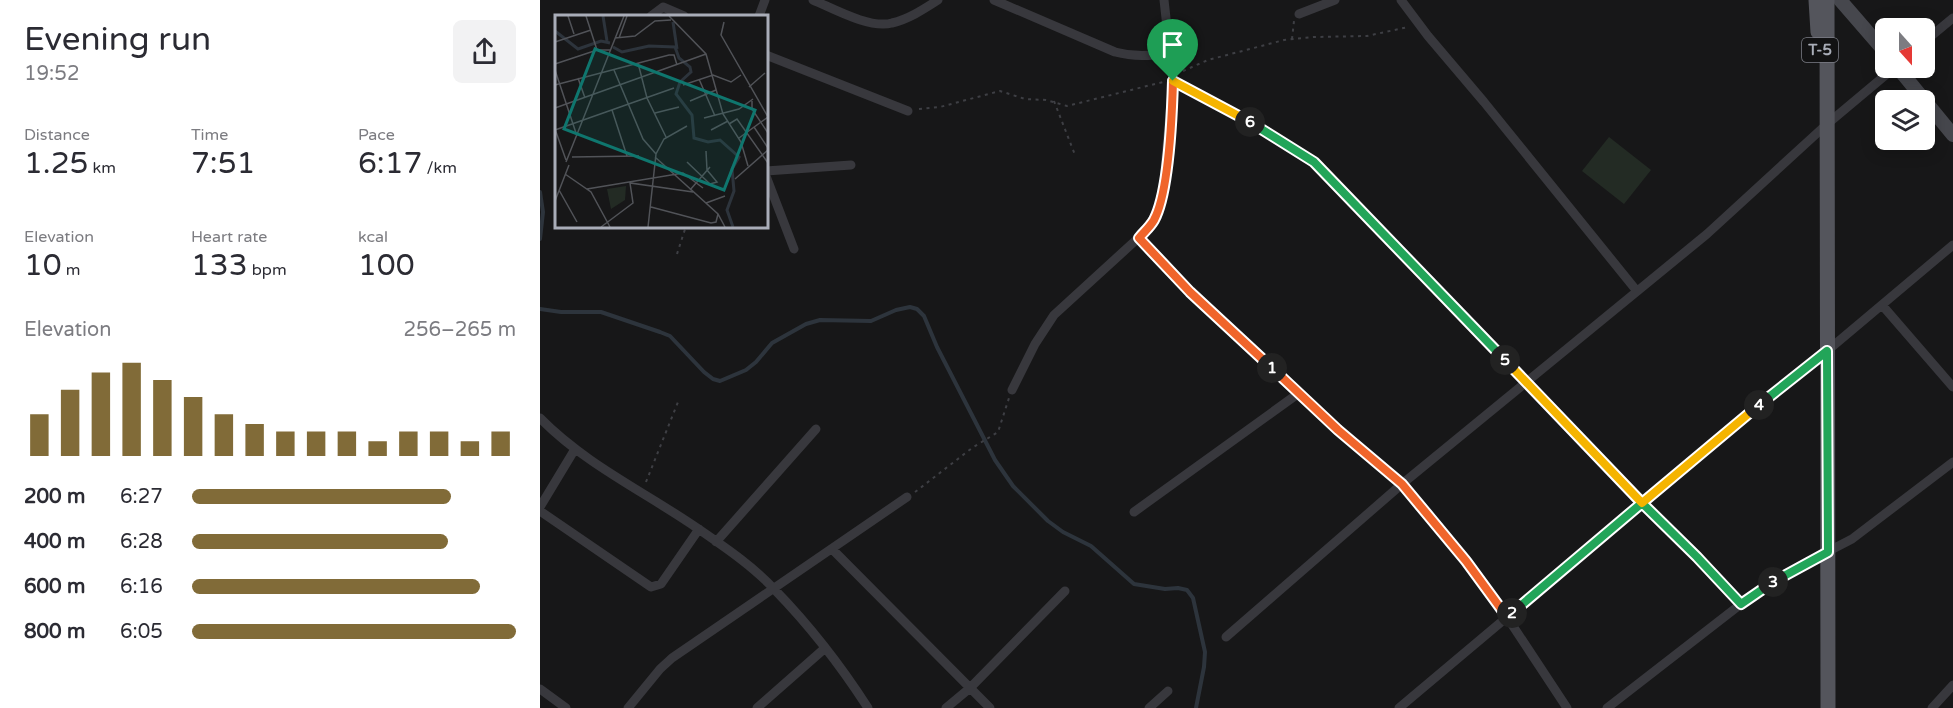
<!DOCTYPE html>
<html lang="en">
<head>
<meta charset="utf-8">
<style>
	:root { --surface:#fff; --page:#f2f2f3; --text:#2b2b33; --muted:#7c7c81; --accent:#816b38 }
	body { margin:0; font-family:"Varela Round",sans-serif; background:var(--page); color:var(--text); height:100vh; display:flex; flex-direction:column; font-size:22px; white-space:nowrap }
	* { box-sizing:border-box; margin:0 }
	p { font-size:20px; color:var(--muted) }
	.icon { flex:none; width:33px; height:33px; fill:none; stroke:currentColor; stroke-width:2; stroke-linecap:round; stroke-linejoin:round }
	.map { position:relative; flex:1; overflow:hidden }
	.details { display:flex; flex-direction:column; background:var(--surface); width:540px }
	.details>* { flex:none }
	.needle { width:39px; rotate:159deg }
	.tools { position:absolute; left:1335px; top:18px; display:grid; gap:12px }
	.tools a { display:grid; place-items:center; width:60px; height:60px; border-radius:9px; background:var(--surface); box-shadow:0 3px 15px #0003; font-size:30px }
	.pin { position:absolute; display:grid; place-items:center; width:51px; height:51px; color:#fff; margin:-62px -26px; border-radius:50% 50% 50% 0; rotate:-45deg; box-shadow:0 0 6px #0007 }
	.pin .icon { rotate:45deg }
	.km { position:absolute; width:30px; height:30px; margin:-15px; border-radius:50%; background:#222; color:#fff; font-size:16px; line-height:30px; text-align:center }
	.round { display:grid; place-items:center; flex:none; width:63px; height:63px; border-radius:9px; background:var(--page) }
	.headline { display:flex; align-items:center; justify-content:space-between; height:102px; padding:0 24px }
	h1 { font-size:33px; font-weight:600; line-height:45px }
	.stats { display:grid; grid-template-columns:repeat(3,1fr); gap:9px; height:102px; padding:6px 24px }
	.stats div { display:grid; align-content:center }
	.stats b { font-size:30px; font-weight:600 }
	.stats small { font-size:16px; font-weight:400 }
	.stats p { font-size:16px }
	.chart { height:168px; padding:12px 24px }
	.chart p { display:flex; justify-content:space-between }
	.chart svg { width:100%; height:108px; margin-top:6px; stroke:var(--accent); stroke-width:6 }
	ul { padding:0 24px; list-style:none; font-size:20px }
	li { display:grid; grid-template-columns:96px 72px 1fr; align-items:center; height:45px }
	li i { height:15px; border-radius:8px; background:var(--accent) }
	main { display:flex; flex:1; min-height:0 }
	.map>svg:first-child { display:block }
	.green { fill:#232b24 }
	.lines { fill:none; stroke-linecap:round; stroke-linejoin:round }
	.stream { stroke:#2d343c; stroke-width:4 }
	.path { stroke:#3e3f44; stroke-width:2; stroke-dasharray:3 4.5; stroke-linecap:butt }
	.minor { stroke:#38383d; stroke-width:9 }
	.secondary { stroke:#46474d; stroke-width:14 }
	.primary { stroke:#54555c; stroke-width:15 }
	.split-1-casing { stroke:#fff; stroke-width:12 }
	.split-2-casing { stroke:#fff; stroke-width:12 }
	.split-3-casing { stroke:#fff; stroke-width:12 }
	.split-4-casing { stroke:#fff; stroke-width:12 }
	.split-5-casing { stroke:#fff; stroke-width:12 }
	.split-6-casing { stroke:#fff; stroke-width:12 }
	.split-7-casing { stroke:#fff; stroke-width:12 }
	.split-1 { stroke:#f0652b; stroke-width:8 }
	.split-2 { stroke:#f0652b; stroke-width:8 }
	.split-3 { stroke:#22a559; stroke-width:8 }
	.split-4 { stroke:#22a559; stroke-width:8 }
	.split-5 { stroke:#f5b400; stroke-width:8 }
	.split-6 { stroke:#22a559; stroke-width:8 }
	.split-7 { stroke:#f5b400; stroke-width:8 }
	.labels { text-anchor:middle; stroke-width:5; stroke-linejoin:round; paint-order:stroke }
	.shield { fill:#121213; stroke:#7c7e86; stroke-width:1.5 }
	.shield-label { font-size:15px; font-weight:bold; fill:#a9adb8 }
	.inset-river { fill:none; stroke:#2d343c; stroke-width:3 }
	.inset-road { fill:none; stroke:#515358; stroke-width:1.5 }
	.view { fill:#0f766e; fill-opacity:0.15; stroke:#0f766e; stroke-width:3 }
	.inset-edge { fill:none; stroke:#a9adb8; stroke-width:3 }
</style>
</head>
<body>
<main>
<section class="details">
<div class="headline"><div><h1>Evening run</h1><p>19:52</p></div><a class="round"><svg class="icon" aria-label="share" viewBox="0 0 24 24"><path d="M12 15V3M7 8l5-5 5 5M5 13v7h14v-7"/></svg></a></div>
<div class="stats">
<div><p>Distance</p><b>1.25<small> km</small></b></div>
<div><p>Time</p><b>7:51</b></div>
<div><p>Pace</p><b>6:17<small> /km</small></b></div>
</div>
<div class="stats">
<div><p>Elevation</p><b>10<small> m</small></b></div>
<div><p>Heart rate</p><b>133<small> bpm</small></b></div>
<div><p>kcal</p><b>100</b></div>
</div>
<div class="chart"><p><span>Elevation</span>256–265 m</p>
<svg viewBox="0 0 160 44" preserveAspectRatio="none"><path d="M5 44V27M15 44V17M25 44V10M35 44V6M45 44V13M55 44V20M65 44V27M75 44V31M85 44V34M95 44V34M105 44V34M115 44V38M125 44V34M135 44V34M145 44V38M155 44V34"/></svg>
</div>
<ul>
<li><b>200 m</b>6:27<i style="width:80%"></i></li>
<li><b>400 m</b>6:28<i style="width:79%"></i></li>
<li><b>600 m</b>6:16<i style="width:89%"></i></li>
<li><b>800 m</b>6:05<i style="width:100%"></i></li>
</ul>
</section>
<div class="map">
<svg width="1413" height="708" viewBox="0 0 1413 708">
	<rect width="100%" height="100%" fill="#171718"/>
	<path class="green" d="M 1069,137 L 1111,170 L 1084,204 L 1042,171 Z"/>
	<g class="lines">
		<path class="stream" d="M 0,192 L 3,212 L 0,239
			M 0,309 L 21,312 L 61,312 L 120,332 L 130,336 L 164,372 L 173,379 L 180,381 L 206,370 L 216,362 L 232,343 L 266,324 L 280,320 L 331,321 L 356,310 L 370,307 L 377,309 L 384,316 L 397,347 L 455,460 L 473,486 L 508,521 L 523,532 L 551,546 L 594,584 L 625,589 L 638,588 L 647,590 L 653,598 L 665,652 L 664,667 L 656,708"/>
		<path class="path" d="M 752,39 L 754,21
			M 643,71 L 668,60 L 744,40 L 774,37 L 827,36 L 868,27
			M 514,101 L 535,155
			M 379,109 L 400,107 L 460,91 L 485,99 L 506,100 L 527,106 L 623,82
			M 137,254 L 146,226
			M 106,482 L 138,402
			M 375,492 L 432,448 L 458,432 L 469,398"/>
		<path class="minor" d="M 273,0 C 294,9 330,29 352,23 C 369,19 384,9 398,0
			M 454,0 L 575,52 C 594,57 610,56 630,53
			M 861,0 L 888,36 L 944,102 L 1096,290
			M 759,14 L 795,0
			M 111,16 L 123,7 L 144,16
			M 219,16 L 225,0
			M 1384,42 L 1413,18
			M 226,55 L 368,111
			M 633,81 L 709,122 L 773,162 L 1201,604
			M 226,171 L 311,165
			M 226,176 L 254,249
			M 599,238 L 650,292 L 690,330 L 798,430 L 862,484 L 926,561 L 967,617 L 1027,708
			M 1342,305 L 1413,387
			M 472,390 L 495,344 L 514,315 L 607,230 L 619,209 L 624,180 L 633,81 L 624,0
			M 0,418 C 46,465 107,493 160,530 C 186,548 214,567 235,590 C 269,625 301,666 328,708
			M 0,507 L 35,449
			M 0,511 L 111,587 L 121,584 L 159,529
			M 594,512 L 759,393
			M 176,542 L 276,429
			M 292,549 L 450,708
			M 686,637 L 862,484 L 1167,234 L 1286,125 L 1354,68
			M 0,689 L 26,708
			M 88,708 L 120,669 L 132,658 L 367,497
			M 217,708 L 284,649
			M 406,708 L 430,688 L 525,591
			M 609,708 L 628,691
			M 859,708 L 1187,432 L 1287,351 L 1413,245
			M 1067,708 L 1201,604 L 1260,566 L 1312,539 L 1413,462
			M 1392,708 L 1413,685"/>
		<path class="secondary" d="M 1300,0 L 1346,53
			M 1358,68 L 1413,135"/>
		<path class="primary" d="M 1276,0 L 1278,32
			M 1287,0 L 1288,708"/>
	</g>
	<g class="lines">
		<g class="split-1-casing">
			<path id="split-1" d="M 633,81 C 632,115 629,192 614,220 C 610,227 604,232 599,238 L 650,292 L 732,368"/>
		</g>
		<g class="split-2-casing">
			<path id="split-2" d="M 732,368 L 798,430 L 862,484 L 926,561 L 967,617 L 972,613"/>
		</g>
		<g class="split-3-casing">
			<path id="split-3" d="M 972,613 L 1102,503 L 1157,557 L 1201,604 L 1233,582"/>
		</g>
		<g class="split-4-casing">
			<path id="split-4" d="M 1219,405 L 1287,351 L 1288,552 L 1233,582"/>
		</g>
		<g class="split-5-casing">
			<path id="split-5" d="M 965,360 L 1102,503 L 1219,405"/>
		</g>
		<g class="split-6-casing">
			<path id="split-6" d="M 710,122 L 774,162 L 965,360"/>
		</g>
		<g class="split-7-casing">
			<path id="split-7" d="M 633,81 L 710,122"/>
		</g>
		<use href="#split-1" class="split-1"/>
		<use href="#split-2" class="split-2"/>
		<use href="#split-3" class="split-3"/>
		<use href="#split-4" class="split-4"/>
		<use href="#split-5" class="split-5"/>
		<use href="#split-6" class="split-6"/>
		<use href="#split-7" class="split-7"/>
	</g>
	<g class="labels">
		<rect class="shield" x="1262" y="38" width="36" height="24" rx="4.5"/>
		<g class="shield-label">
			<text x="1280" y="55">T-5</text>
		</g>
	</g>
	<g transform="translate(15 15)">
		<rect width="213" height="213" fill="#171718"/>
		<path d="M 71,171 L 70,185 L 56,194 L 52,174 Z" fill="#232b24"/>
		<path class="inset-river" d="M 48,1 L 52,26M 118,7 L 122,34M 0,16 L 23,34 L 46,26 L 55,28M 58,32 L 67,37 L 94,31 L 120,32 L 124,43 L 135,52 L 136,57 L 125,67 L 121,79 L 137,100 L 139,123 L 153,127 L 165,125 L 184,142 L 177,154 L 179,176 L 172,195 L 178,212"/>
		<path class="inset-road" d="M 13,1 L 19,19M 31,1 L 42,35M 114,1 L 151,39 L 168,99 L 186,127 L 193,151M 169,7 L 166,20 L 213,102M 60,23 L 80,21 L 100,6 L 116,5M 64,23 L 72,1M 0,27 L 36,15M 83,48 L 92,83 L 111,122M 0,49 L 42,35 L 55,35M 0,55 L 22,121M 59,55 L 88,124 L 101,139M 23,63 L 30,83M 144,64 L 160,101M 0,70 L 114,40 L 119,40 L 122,50M 128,70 L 158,60 L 176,67 L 186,60M 194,72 L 210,58M 135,86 L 161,75M 197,86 L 197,94 L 213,118M 0,93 L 151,39M 57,95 L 72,141M 100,98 L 124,92M 149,103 L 184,94 L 198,84M 174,109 L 182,104 L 213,148M 199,112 L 213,133M 0,114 L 11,145M 0,115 L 119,73M 156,115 L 173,106M 184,123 L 213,102M 151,136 L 152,155M 17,142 L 84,141M 100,142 L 163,199 L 170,212M 11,147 L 69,1M 132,147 L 155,169 L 162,167 L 152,155M 10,159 L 36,177 L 55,212M 180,164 L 213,135M 32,174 L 128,158 L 148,173M 4,175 L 22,207M 135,175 L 155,152M 0,186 L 14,150M 151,188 L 170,181M 96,192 L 156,208 L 161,207 L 163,199M 46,212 L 78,188 L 75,168 L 138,177M 93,212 L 101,139 L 109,124 L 132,111"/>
		<path class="view" d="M 40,34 L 200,95 L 169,175 L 9,114 Z"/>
		<rect width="213" height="213" class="inset-edge"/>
	</g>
</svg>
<div class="tools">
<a><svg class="needle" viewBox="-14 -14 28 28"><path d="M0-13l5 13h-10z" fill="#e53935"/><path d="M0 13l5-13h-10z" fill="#7c7c81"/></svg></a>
<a><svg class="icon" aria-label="layers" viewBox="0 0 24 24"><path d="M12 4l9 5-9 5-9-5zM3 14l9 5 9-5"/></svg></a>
</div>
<div class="pin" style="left:633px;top:81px;background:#1e9e55"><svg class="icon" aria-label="arrive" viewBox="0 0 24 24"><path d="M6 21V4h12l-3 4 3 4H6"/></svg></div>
<b class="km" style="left:732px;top:368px">1</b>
<b class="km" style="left:972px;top:613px">2</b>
<b class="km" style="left:1233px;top:582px">3</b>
<b class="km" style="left:1219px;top:405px">4</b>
<b class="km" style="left:965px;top:360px">5</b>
<b class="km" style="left:710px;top:122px">6</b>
</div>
</main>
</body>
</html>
